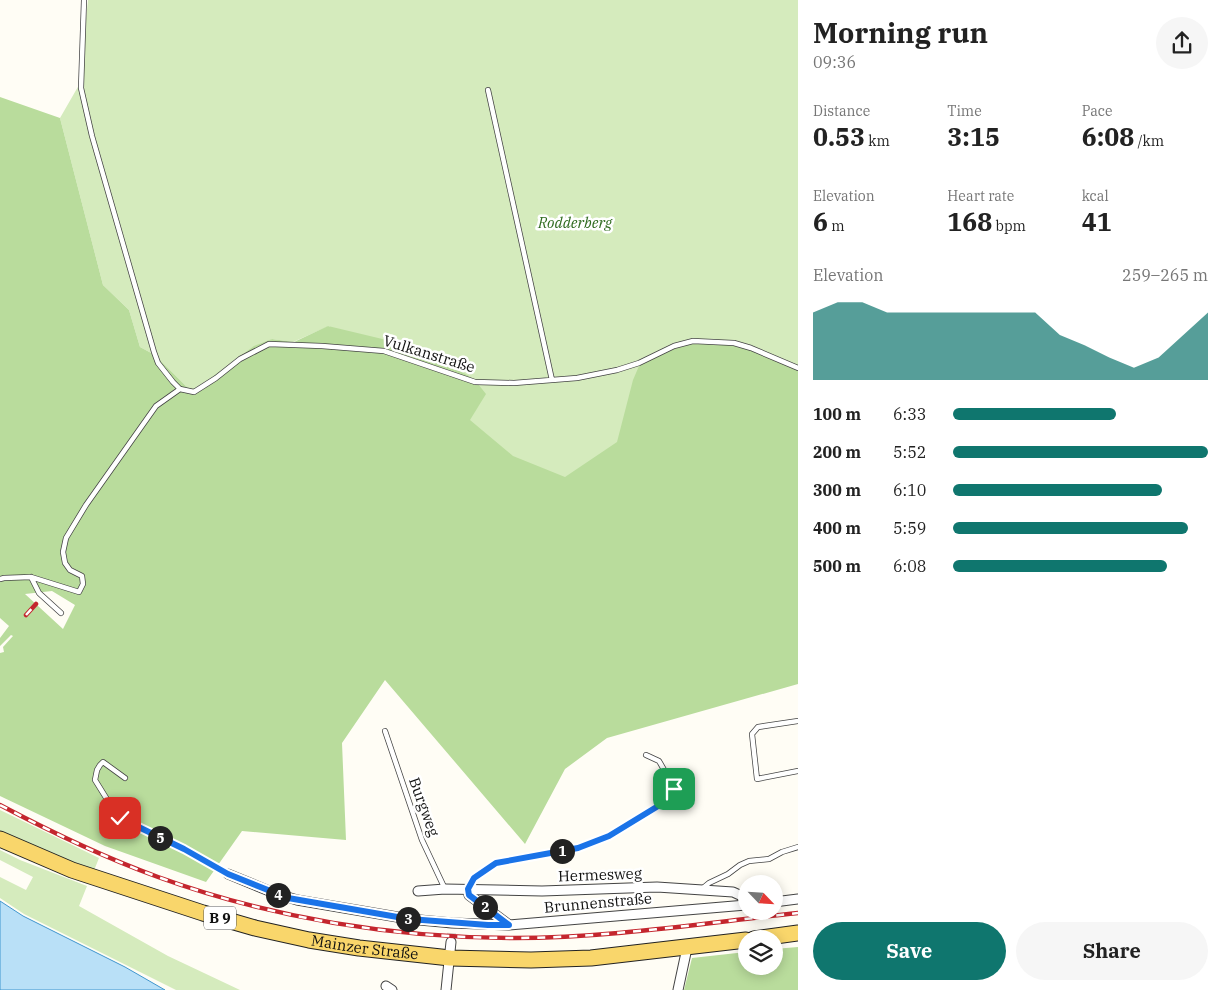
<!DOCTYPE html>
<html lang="en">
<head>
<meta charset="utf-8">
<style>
	:root { --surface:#fff; --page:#f6f6f6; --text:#222; --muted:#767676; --accent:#0f766e }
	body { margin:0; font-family:"IBM Plex Serif",serif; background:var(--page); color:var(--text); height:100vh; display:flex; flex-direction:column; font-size:19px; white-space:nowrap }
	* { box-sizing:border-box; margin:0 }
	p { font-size:16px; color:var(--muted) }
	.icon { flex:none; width:28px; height:28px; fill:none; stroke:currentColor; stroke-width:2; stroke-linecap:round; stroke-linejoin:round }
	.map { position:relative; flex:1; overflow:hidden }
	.drawer { display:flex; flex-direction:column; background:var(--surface); width:425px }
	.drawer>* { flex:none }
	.needle { width:32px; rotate:115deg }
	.tools { position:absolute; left:738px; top:875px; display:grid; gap:10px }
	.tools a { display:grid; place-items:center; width:45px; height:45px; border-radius:50%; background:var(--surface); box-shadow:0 2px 12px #0003; font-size:25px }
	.pin { position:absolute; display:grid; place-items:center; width:42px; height:42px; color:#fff; margin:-21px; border-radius:10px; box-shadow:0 2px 8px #0006 }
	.km { position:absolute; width:25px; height:25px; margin:-12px; border-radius:50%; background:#222; color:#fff; font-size:14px; line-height:25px; text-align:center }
	.round { display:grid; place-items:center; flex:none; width:52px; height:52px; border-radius:26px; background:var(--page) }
	.summary { display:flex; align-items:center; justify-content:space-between; height:85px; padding:0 15px }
	h1 { font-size:28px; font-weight:700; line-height:38px }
	.stats { display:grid; grid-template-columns:repeat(3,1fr); gap:8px; height:85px; padding:5px 15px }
	.stats div { display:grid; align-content:center }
	.stats b { font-size:25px; font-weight:700 }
	.stats small { font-size:14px; font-weight:400 }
	.stats p { font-size:14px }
	.chart { height:140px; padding:10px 15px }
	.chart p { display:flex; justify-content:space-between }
	.chart svg { width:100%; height:90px; margin-top:5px; fill:var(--accent); opacity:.7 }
	.action { display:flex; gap:10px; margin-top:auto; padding:10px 15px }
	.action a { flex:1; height:58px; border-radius:30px; background:var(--accent); color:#fff; font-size:20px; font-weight:700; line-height:58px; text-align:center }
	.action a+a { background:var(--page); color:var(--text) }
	ul { padding:0 15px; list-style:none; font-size:16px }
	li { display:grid; grid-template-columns:80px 60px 1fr; align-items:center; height:38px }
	li i { height:12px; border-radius:6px; background:var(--accent) }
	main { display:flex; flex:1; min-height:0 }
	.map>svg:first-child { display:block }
	.green { fill:#d5ebbd }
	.forest { fill:#b9dc9c; fill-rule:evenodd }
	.water { fill:#b9e0f7; stroke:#3f96cf }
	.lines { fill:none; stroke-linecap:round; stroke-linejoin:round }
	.street-tunnel { stroke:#dbdad3; stroke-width:9; stroke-dasharray:9 4.5; stroke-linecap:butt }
	.lane-casing { stroke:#444; stroke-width:6 }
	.street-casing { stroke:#444; stroke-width:11 }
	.primary-casing { stroke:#222; stroke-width:17 }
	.lane { stroke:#fff; stroke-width:4.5 }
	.street { stroke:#fff; stroke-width:9 }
	.primary { stroke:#f9d66b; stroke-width:15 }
	.rail-casing { stroke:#c4262e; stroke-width:4.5 }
	.rail { stroke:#fff; stroke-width:2.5; stroke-dasharray:8; stroke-linecap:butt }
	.route-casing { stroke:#fff; stroke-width:10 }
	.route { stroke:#1a73e8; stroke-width:6 }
	.labels { text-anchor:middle; stroke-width:5; stroke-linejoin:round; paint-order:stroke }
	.shield { fill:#fff; stroke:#585858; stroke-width:1 }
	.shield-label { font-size:14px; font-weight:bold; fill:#111 }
	.park-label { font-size:15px; font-style:italic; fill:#2f6b1f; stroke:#fff }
	.street-label { font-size:15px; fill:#111; stroke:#fff }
</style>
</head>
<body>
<main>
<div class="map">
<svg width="798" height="990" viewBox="0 0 798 990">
	<rect width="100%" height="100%" fill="#fffdf5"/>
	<path class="green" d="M 88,0 L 798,0 L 798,497 L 538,486 L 329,326 L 293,342 L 272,339 L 192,392 L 155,355 L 140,347 L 129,310 L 103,285 L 60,118 L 79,85 Z
		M 0,810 L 99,858 L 93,873 L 0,833 Z
		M 0,850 L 20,860 L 87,886 L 79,906 L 168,956 L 240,990 L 176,990 L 24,914 L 0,898 L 0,877 L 26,890 L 33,877 L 0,860 Z"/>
	<path class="forest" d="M 0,97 L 60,118 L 103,285 L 129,310 L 140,347 L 155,355 L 192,392 L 254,346 L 272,339 L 294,342 L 328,326 L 420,348 L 474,379 L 486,394 L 470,420 L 513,456 L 565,477 L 617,442 L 633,380 L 639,366 L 674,349 L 693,344 L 734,345 L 750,350 L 798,370 L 798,684 L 607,738 L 565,769 L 525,844 L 385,680 L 342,743 L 346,840 L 242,831 L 206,882 L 105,846 L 0,796 L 0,650 L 0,653 L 4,652 L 3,647 L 13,636 L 11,635 L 0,646 L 0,638 L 9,626 L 0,618 ZM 52,591 L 75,605 L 63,629 L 25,594 Z
		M 798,947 L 798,990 L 684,990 L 692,958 L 746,952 L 746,966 L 774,966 L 774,949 Z"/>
	<path class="water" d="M 0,901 L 23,916 L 125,967 L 165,990 L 0,990 Z"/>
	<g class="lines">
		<path class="street-tunnel" d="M 451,942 L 452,926"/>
		<g class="lane-casing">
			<path id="lane" d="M 84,0 L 81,88 L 92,136 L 154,352 L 158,363 L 173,382 L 180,389 L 194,392 L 216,378 L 240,359 L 269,344 L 322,346 L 384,351 L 475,382 L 514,383 L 577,378 L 617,370 L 639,363 L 674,346 L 693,341 L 734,343 L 751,348 L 798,368
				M 488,90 L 552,380
				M 31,577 L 39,593 L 61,613
				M 0,579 L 4,578 L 31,577 L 79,592 L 83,584 L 82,576 L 70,570 L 65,563 L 63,552 L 66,538 L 86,505 L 156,406 L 180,389
				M 798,721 L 758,727 L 752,734 L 757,779 L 798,771
				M 385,731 L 422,840 L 445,889
				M 125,778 L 103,762 L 100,765 L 97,770 L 95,780 L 118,817 L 184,849 L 228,874
				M 703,888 L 709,883 L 728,874 L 740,865 L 749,861 L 769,859 L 782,852 L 798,847
				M 468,889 L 474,878 L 496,863 L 578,848 L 609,836 L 668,800 L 675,789 L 659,761 L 646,755"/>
		</g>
		<g class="street-casing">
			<path id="street" d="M 228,874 L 274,893 L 297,900 L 409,919 L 452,923 L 509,925 L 746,905
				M 468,889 L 469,895 L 509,925
				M 418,891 L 445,889 L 542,891 L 657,887 L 733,892 L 746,898
				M 774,902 L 798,899
				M 386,986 L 392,990
				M 446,990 L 451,942
				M 678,990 L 687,948"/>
		</g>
		<g class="primary-casing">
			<g id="primary">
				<path id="s1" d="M 0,839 L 72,870 L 203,913 L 255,928 L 309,940 L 359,948 L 450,958 L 531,960 L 591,958 L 746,940"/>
				<path d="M 754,939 L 798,933"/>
			</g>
		</g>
		<use href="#lane" class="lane"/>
		<use href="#street" class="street"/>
		<use href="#primary" class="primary"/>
		<g class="rail-casing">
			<path id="rail" d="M 26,615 L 36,604
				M 0,805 C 51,832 103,857 158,877 C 271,918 394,938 514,938 C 609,938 704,923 798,913"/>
		</g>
		<use href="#rail" class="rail"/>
	</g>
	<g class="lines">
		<g class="route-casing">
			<path id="route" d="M 120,818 L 184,849 L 228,874 L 288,898 L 409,919 L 488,925 L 509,925 L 469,895 L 468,889 L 474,878 L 496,863 L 578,848 L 609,836 L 668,800 L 674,789"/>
		</g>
		<use href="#route" class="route"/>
	</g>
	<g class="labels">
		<rect class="shield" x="204" y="906.5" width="32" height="23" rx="4"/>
		<g class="shield-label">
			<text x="220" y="923">B 9</text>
		</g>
		<g class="park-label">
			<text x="575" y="228">Rodderberg</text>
		</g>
		<g class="street-label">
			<text transform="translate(429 354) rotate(17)" y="5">Vulkanstraße</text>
			<text transform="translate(424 807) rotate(70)" y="5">Burgweg</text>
			<text transform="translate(600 875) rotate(-2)" y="5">Hermesweg</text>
			<text transform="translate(598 903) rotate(-5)" y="5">Brunnenstraße</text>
			<text dy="5" stroke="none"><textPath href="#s1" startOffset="382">Mainzer Straße</textPath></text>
		</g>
	</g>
</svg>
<div class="tools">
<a><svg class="needle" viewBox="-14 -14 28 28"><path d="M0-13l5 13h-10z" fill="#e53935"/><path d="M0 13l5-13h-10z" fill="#767676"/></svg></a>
<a><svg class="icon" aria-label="layers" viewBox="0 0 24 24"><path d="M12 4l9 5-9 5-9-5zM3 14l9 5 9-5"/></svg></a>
</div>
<div class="pin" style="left:674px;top:789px;background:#1e9e55"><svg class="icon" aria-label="arrive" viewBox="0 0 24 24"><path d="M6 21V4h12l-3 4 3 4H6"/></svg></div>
<div class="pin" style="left:120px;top:818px;background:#d93025"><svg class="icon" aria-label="check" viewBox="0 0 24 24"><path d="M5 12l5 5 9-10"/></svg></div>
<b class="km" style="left:562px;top:851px">1</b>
<b class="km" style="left:485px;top:907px">2</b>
<b class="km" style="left:408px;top:919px">3</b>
<b class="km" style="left:278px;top:895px">4</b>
<b class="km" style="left:160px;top:838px">5</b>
</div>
<section class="drawer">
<div class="summary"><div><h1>Morning run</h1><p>09:36</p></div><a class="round"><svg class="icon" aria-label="share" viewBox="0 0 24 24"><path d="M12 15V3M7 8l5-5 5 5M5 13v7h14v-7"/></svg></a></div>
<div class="stats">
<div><p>Distance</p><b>0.53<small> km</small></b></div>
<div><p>Time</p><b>3:15</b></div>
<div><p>Pace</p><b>6:08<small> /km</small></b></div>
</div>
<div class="stats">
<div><p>Elevation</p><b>6<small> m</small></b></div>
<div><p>Heart rate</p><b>168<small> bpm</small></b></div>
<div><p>kcal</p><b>41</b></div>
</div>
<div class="chart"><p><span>Elevation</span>259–265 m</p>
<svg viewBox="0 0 160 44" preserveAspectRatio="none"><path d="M0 44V11L10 6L20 6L30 11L40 11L50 11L60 11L70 11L80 11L90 11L100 22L110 27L120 33L130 38L140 33L150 22L160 11V44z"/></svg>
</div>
<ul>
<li><b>100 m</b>6:33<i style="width:64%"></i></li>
<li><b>200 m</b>5:52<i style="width:100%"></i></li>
<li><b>300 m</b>6:10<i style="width:82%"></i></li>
<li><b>400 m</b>5:59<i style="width:92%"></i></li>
<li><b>500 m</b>6:08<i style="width:84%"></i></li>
</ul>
<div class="action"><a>Save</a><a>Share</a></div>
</section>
</main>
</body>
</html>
